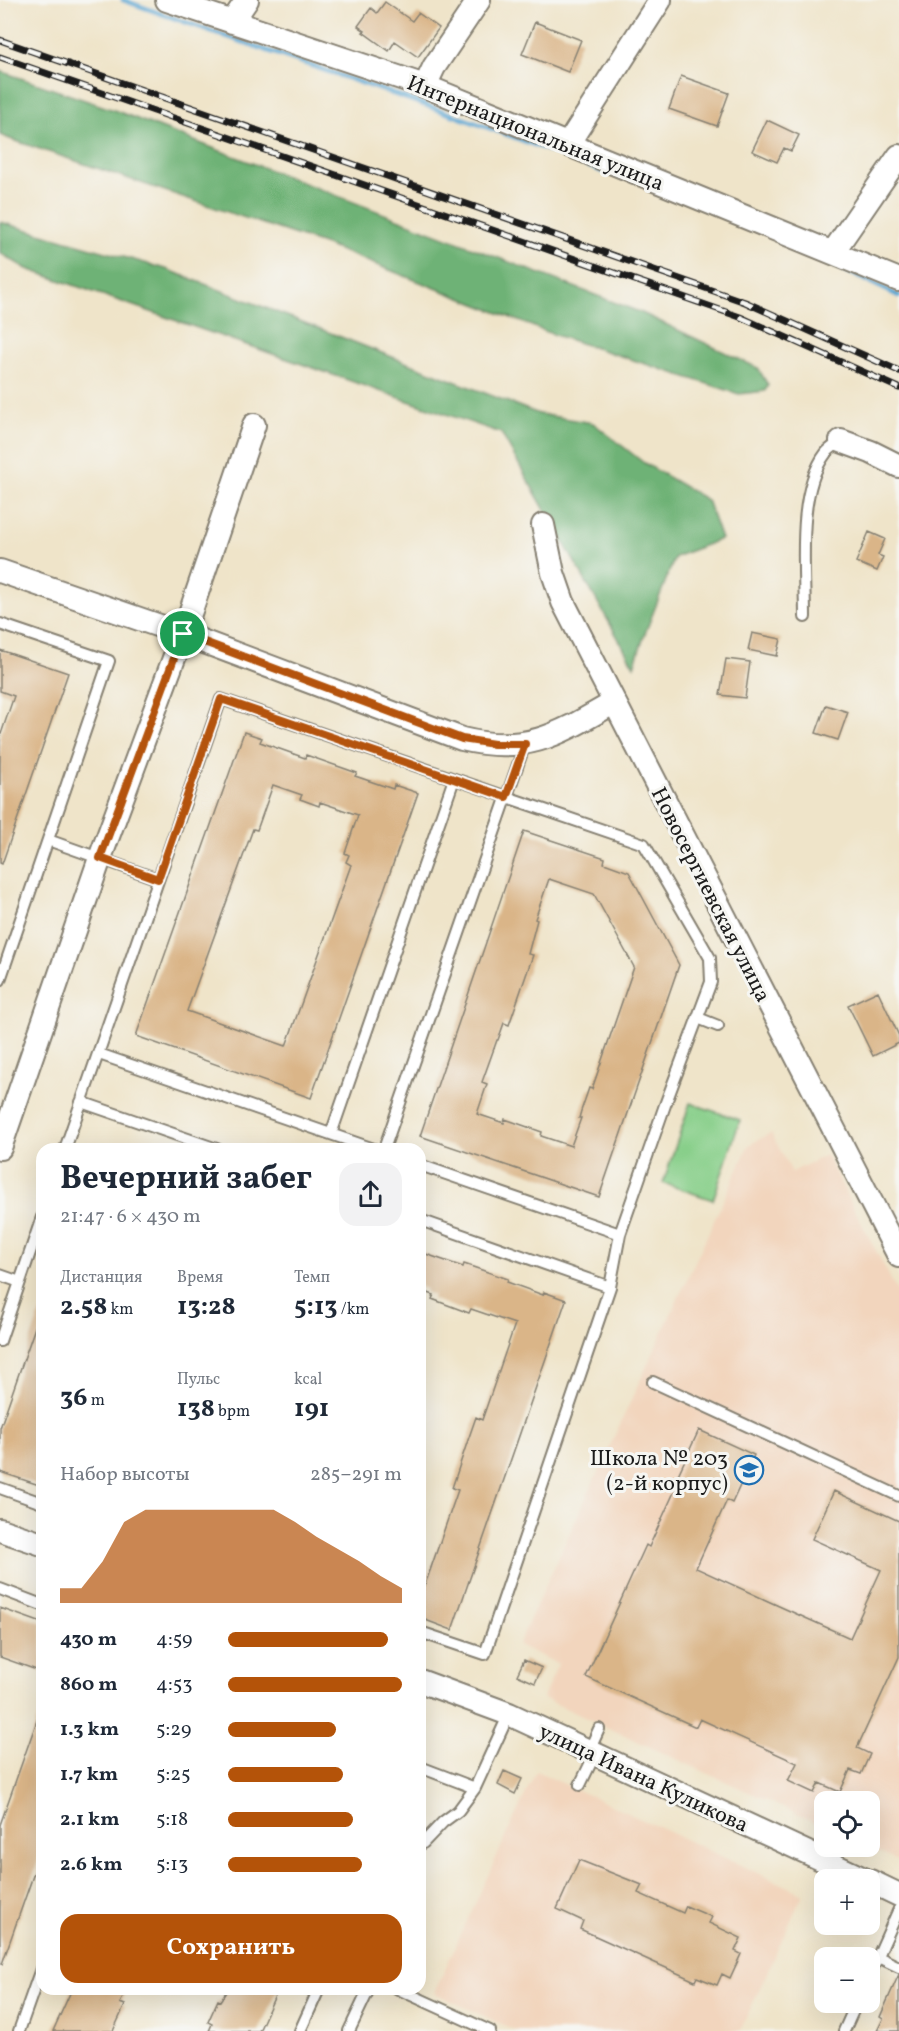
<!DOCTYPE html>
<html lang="ru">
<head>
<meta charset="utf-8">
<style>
	:root { --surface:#fff; --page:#f2f2f3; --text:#1f2937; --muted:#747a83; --accent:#b45309 }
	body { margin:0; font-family:Vollkorn,serif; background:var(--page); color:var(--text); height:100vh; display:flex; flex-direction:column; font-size:22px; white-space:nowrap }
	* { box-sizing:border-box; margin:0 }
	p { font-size:20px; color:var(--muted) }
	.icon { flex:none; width:33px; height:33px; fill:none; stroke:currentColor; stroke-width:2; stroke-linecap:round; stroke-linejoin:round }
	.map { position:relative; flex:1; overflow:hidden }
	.sheet { position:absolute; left:36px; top:1143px; width:390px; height:852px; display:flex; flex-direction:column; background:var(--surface); border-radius:18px; box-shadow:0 6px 24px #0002 }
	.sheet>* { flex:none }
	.tools { position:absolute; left:814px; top:1791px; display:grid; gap:12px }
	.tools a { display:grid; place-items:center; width:66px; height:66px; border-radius:12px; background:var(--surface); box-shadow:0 6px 24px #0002; font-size:30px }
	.pin { position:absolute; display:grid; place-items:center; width:51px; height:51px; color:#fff; margin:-26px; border:3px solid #fff; border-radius:50%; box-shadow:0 2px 6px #0007 }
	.round { display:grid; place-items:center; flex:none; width:63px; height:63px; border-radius:18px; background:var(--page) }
	.overview { display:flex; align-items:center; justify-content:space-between; height:102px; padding:0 24px }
	h1 { font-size:33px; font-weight:700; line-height:45px }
	.figures { display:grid; grid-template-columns:repeat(3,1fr); gap:9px; height:102px; padding:6px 24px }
	.figures div { display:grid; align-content:center }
	.figures b { font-size:26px; font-weight:700 }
	.figures small { font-size:16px; font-weight:400 }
	.figures p { font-size:16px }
	.chart { height:168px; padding:12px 24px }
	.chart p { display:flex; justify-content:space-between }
	.chart svg { width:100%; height:108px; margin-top:6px; fill:var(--accent); opacity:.7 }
	.cta { display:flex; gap:12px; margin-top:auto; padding:12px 24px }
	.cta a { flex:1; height:69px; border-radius:18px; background:var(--accent); color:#fff; font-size:24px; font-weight:700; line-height:69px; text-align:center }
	ul { padding:0 24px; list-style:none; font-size:20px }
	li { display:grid; grid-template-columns:96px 72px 1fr; align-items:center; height:45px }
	li i { height:15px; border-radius:8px; background:var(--accent) }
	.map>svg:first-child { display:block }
	.built { fill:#f2d5bd }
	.green { fill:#88cf8a; stroke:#527653; stroke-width:1.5 }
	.forest { fill:#6eb276; stroke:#456749; stroke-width:1.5 }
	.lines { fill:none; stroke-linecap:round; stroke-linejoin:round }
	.stream { stroke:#5aa6d2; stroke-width:5 }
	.building { fill:#dab588; fill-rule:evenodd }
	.lane-casing { stroke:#868072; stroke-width:14 }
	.street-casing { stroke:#868072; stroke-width:26 }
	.lane { stroke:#fff; stroke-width:10 }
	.street { stroke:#fff; stroke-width:22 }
	.rail-casing { stroke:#1c1c1c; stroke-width:7 }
	.rail { stroke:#f6f6f2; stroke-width:4.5; stroke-dasharray:14; stroke-linecap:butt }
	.route-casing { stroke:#fff; stroke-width:12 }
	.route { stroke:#b45309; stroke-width:8 }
	.labels { text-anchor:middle; stroke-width:6; stroke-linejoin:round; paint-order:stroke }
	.street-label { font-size:22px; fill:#1c1c1c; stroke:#f6f6f2 }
	.poi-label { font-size:22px; fill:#1c1c1c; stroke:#f6f6f2; text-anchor:end }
</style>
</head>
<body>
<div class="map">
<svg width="899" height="2031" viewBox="0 0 899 2031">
	<rect width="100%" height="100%" fill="#f6f6f2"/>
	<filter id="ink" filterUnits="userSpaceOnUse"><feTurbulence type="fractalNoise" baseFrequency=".0167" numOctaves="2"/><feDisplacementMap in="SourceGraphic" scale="12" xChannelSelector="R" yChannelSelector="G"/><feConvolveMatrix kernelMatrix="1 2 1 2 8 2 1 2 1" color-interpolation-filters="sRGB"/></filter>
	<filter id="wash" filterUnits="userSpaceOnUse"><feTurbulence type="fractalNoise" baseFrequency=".008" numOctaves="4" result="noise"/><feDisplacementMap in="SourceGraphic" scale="24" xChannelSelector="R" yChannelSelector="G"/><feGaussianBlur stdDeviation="1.35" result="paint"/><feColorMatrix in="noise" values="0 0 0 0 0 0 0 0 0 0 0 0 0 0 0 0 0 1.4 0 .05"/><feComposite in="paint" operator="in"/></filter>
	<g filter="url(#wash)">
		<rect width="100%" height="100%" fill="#efe4c9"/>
		<path class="built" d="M 771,1133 L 792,1172 L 826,1155 L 899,1295 L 899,1861 L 868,1847 L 870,1846 L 870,1802 L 825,1802 L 825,1827 L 543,1698 L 558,1664 L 518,1645 L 749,1145 Z
			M 536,1771 L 803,1894 L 740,2031 L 517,2031 L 434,1993 Z"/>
		<path class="green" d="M 690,1103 L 740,1120 L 713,1200 L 663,1183 Z"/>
		<path class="forest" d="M 0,71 L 114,110 L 642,313 L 758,368 L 768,385 L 765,391 L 739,394 L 552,334 L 326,245 L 10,139 L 0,135 Z
			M 0,222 L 166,269 L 539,414 L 593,423 L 644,463 L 707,500 L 721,539 L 675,557 L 646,631 L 634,666 L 501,433 L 27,269 L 0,253 Z"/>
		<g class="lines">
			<path class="stream" d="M 123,0 C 283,58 446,108 604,172
				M 841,268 L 899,296"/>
		</g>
		<g id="blocks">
			<path class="building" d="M 385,2 L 412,21 L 418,13 L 439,28 L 418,57 L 395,41 L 389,51 L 363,32 L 365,31 L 358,26 L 371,8 L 377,13 Z
				M 535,22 L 581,40 L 568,72 L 522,54 Z
				M 681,76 L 729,93 L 717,126 L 669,109 Z
				M 767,120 L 799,135 L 791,151 L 784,148 L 777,162 L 752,151 Z
				M 869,532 L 885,539 L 878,555 L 883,557 L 877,571 L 856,562 Z
				M 752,633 L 781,639 L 777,656 L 748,650 Z
				M 0,650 L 68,673 L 2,864 L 0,863 L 0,737 L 14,696 L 0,691 Z
				M 726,659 L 750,662 L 745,698 L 720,695 Z
				M 826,705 L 848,712 L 838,740 L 816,733 Z
				M 244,732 L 262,738 L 260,742 L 305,758 L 306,755 L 357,773 L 355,776 L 393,789 L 394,785 L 418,793 L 311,1098 L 136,1036 ZM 273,785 L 302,795 L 300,799 L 319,806 L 320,802 L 358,815 L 345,853 L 349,855 L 346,862 L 351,865 L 286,1046 L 187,1011 L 253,829 L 257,830 Z
				M 524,831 L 605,858 L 604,863 L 629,872 L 679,965 L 599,1197 L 420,1136 ZM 549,879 L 594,894 L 634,967 L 592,1089 L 589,1088 L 581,1111 L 579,1118 L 581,1118 L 571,1146 L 541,1136 L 542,1132 L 505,1119 L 504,1123 L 477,1114 L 487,1084 L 482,1082 L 497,1040 L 498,1040 L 504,1023 L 509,1025 L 533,955 L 528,954 L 537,920 L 535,919 Z
				M 878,991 L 899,1036 L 899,1043 L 873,1056 L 848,1005 Z
				M 420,1252 L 463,1267 L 464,1264 L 508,1279 L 507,1282 L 543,1295 L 544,1292 L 566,1300 L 452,1630 L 420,1618 L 420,1583 L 425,1585 L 458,1490 L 452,1488 L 467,1443 L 476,1417 L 482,1420 L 515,1324 L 471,1309 L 469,1313 L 432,1299 L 434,1295 L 425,1292 L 426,1289 L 420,1287 Z
				M 40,1313 L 42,1313 L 42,1486 L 0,1472 L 0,1428 Z
				M 699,1430 L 754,1455 L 732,1503 L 727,1500 L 696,1568 L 781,1607 L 850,1638 L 881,1570 L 812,1539 L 834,1491 L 899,1521 L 899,1657 L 857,1748 L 870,1754 L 861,1774 L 850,1770 L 840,1792 L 819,1783 L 814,1793 L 788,1781 L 797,1763 L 700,1719 L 696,1727 L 586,1677 L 646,1545 L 649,1547 L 680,1479 L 677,1477 Z
				M 0,1608 L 42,1623 L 42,1672 L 0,1657 Z
				M 524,1660 L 542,1668 L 535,1683 L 517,1675 Z
				M 40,1712 L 42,1712 L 42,1850 L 2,1964 L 0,1963 L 0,1825 Z
				M 504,1771 L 522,1779 L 515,1794 L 498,1785 Z
				M 579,1860 L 642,1885 L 638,1893 L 683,1913 L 686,1906 L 712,1917 L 709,1923 L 741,1938 L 735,1951 L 741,1954 L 730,1978 L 722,1974 L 717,1985 L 697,1977 L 695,1981 L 580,1929 L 583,1921 L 557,1909 Z
				M 899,1974 L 899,2031 L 877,2031 L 883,2019 L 880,2017 Z
				M 72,1989 L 114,1989 L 125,1994 L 120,2003 L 125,2005 L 113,2031 L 53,2031 Z
				M 228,1989 L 278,1989 L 259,2031 L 209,2031 L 212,2024 L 208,2022 L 218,2000 L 220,2001 Z"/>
		</g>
	</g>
	<g filter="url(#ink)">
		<use href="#blocks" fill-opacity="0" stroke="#868072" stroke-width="1.5"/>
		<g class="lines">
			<g class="lane-casing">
				<path id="lane" d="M 805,617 C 805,569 796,492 826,453 C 830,448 836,445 841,441
					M 0,624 L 109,661 L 0,980
					M 48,840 L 158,879
					M 698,1018 L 718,1026
					M 99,1054 L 374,1149
					M 81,1102 L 217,1149
					M 331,1134 L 454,779
					M 65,1149 L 221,699 L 644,844 L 710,958 L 711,982 L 665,1105 L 620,1234 L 610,1287 L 420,1220
					M 384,1149 L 525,744
					M 420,1165 L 620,1234
					M 0,1275 L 20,1282
					M 0,1341 L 42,1217
					M 653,1382 L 899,1496
					M 0,1488 L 42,1503
					M 0,1589 L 42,1605
					M 420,1632 L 485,1654 L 610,1287
					M 589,1751 L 599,1729
					M 420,1767 L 475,1788
					M 580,1785 L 595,1754
					M 423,1843 L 443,1822 L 458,1811 L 475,1788 L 509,1714
					M 878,1957 L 899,1967
					M 870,1974 L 899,1909
					M 398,1989 L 490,2031
					M 19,2031 L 42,1966
					M 300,2031 L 319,1989
					M 349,2031 L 369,1989
					M 844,2031 L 857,2002"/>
			</g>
			<g class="street-casing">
				<path id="street" d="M 167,0 L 425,86 L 899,280
					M 232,22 L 247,0
					M 425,86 L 434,67 L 479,0
					M 568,144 L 660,0
					M 833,252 L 899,156
					M 841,441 L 871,452 L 899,466
					M 543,525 L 553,573 L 563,602 L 899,1256
					M 0,571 L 183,634 L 462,739 C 527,755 559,734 613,703
					M 0,1148 L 100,858 L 183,634 L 254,425
					M 0,1530 L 42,1544
					M 420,1681 L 509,1714 L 866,1880
					M 870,1881 L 899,1895"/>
			</g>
			<use href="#lane" class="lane"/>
			<use href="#street" class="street"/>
			<g class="rail-casing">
				<path id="rail" d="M 0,40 L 745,302 L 899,371
					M 0,57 L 740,317 L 899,388"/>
			</g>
			<use href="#rail" class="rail"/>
		</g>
	</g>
	<g class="lines" filter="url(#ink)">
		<g class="route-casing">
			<path id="route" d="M 183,634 L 462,739 L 494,744 L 525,744 L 506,797 L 221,699 L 158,879 L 100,858 Z"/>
		</g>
		<use href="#route" class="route"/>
	</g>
	<defs>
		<g id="school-ring" transform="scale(1.5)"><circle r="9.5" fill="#f6f6f2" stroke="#1f6fb2" stroke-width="1.5"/><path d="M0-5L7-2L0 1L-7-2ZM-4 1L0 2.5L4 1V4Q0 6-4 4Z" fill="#1f6fb2"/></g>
	</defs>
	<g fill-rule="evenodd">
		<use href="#school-ring" x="749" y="1470"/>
	</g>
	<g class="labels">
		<g class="street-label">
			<text transform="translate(536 132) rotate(22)" y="8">Интернациональная улица</text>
			<text transform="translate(712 894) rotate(63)" y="8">Новосергиевская улица</text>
			<text transform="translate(644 1777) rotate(25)" y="8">улица Ивана Куликова</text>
		</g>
		<g class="poi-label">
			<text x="728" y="1465">Школа № 203<tspan x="728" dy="25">(2-й корпус)</tspan></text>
		</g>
	</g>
</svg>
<div class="tools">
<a><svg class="icon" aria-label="locate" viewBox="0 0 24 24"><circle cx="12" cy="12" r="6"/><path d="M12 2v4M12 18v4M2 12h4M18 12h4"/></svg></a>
<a>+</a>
<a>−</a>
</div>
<div class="pin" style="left:183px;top:634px;background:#1e9e55"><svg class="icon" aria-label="arrive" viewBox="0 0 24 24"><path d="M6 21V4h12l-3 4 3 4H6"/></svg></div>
<section class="sheet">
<div class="overview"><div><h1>Вечерний забег</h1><p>21:47 · 6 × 430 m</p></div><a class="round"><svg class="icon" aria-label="share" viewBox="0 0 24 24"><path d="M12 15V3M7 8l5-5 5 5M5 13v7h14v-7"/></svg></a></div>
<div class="figures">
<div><p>Дистанция</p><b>2.58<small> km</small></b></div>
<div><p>Время</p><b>13:28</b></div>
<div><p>Темп</p><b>5:13<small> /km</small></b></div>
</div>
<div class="figures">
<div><b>36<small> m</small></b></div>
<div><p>Пульс</p><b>138<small> bpm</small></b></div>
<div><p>kcal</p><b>191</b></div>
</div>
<div class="chart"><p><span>Набор высоты</span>285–291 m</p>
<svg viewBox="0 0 160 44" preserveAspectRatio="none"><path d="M0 44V38L10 38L20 27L30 11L40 6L50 6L60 6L70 6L80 6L90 6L100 6L110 11L120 17L130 22L140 27L150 33L160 38V44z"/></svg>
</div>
<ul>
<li><b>430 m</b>4:59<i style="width:92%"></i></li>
<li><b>860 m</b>4:53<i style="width:100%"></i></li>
<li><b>1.3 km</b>5:29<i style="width:62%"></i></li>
<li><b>1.7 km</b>5:25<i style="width:66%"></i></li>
<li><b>2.1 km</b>5:18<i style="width:72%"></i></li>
<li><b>2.6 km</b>5:13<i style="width:77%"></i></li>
</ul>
<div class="cta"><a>Сохранить</a></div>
</section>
</div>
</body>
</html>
